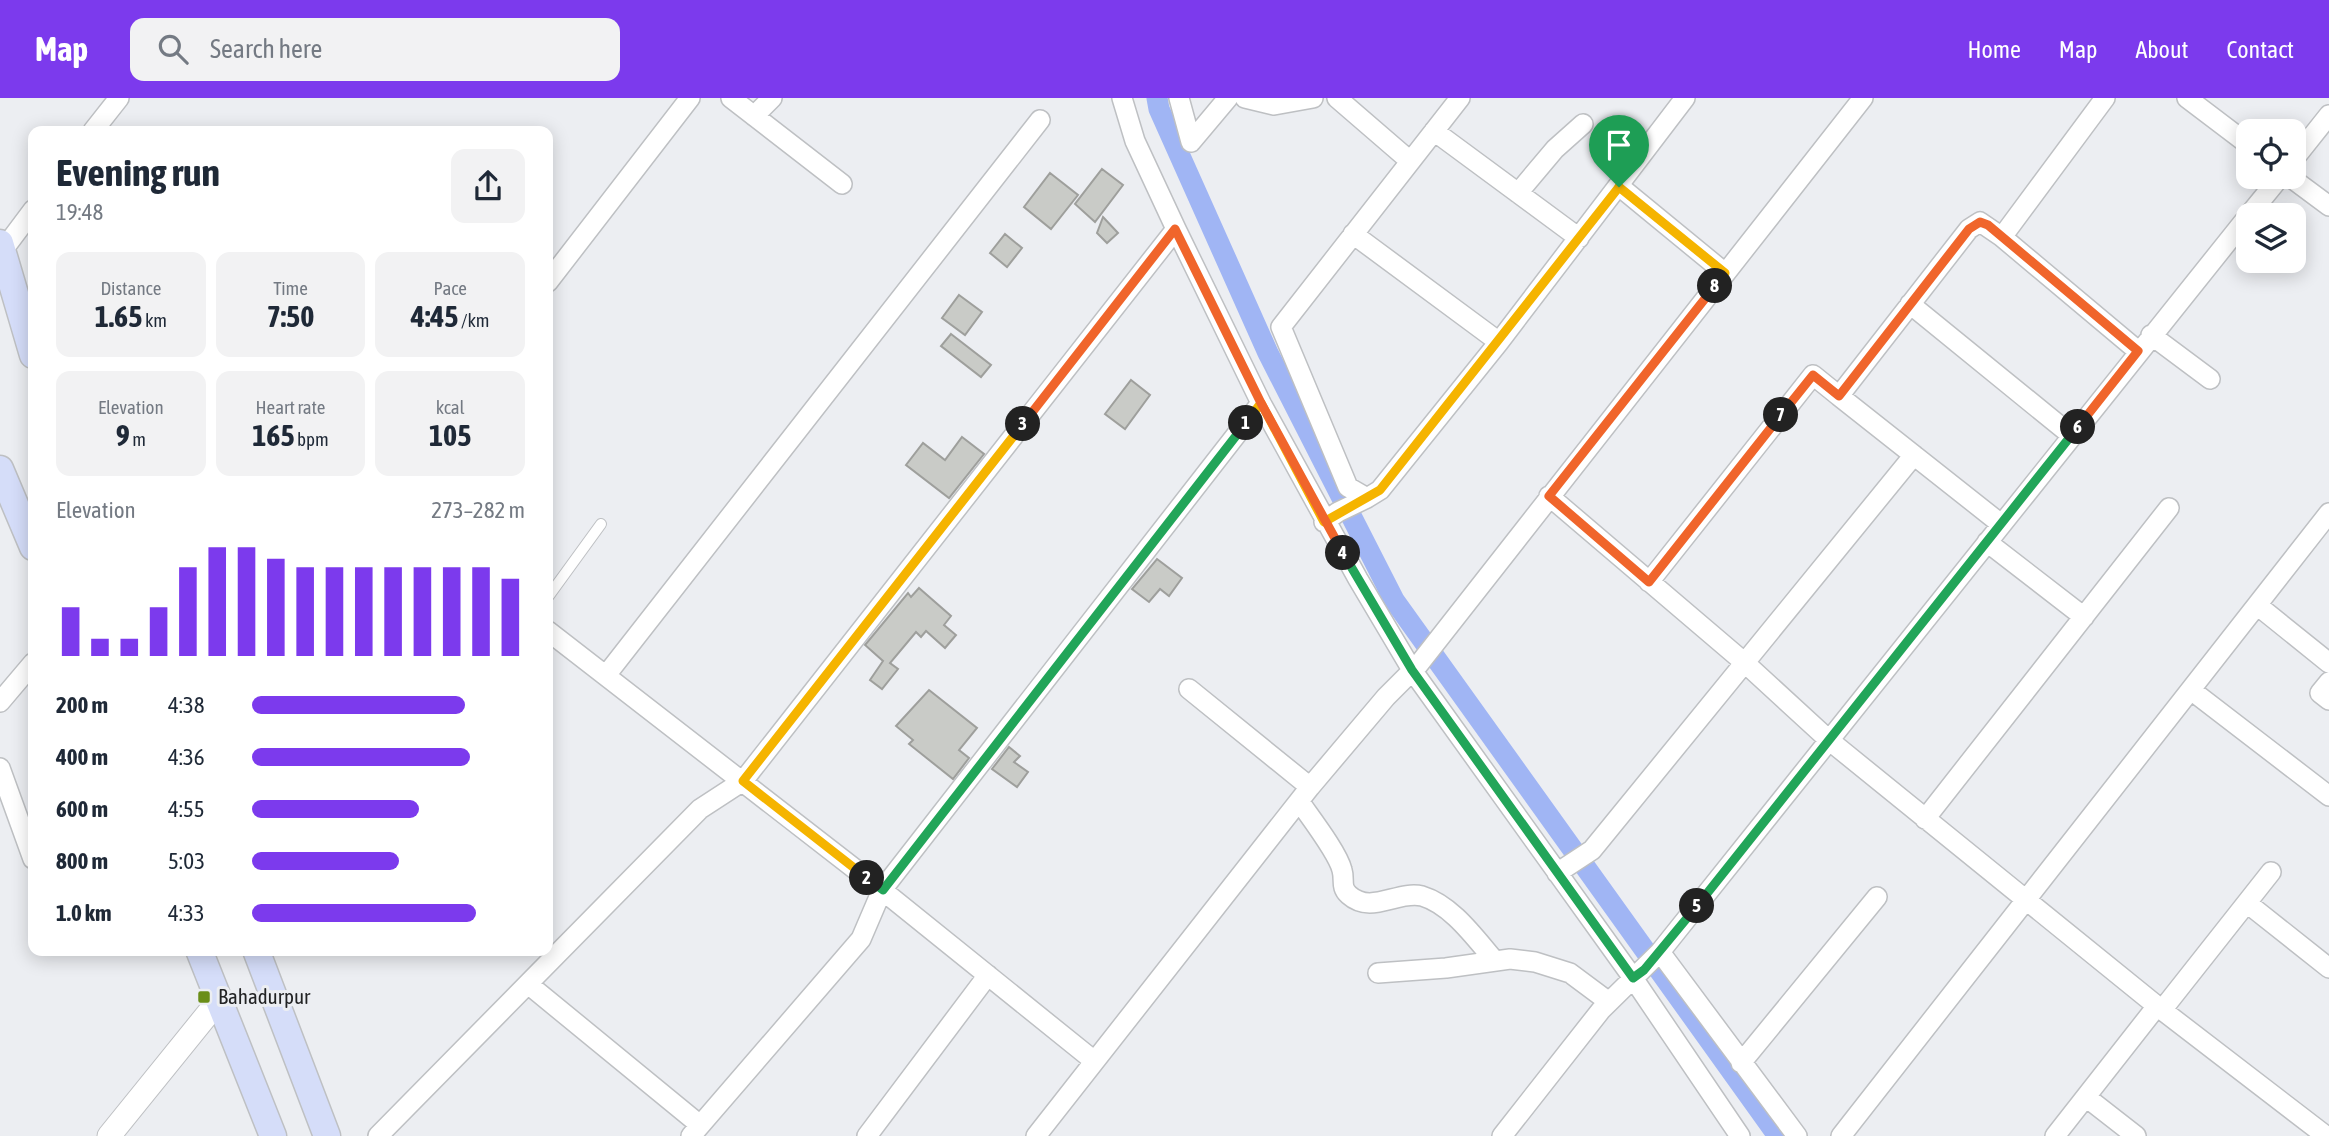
<!DOCTYPE html>
<html lang="en">
<head>
<meta charset="utf-8">
<style>
	:root { --surface:#fff; --page:#f2f2f3; --text:#1f2937; --muted:#747a83; --accent:#7c3aed }
	body { margin:0; font-family:"Asap Condensed",sans-serif; background:var(--page); color:var(--text); height:100vh; display:flex; flex-direction:column; font-size:26px; white-space:nowrap }
	* { box-sizing:border-box; margin:0 }
	p { font-size:23px; color:var(--muted) }
	.icon { flex:none; width:38px; height:38px; fill:none; stroke:currentColor; stroke-width:2; stroke-linecap:round; stroke-linejoin:round }
	.map { position:relative; flex:1; overflow:hidden }
	.side { position:absolute; left:28px; top:28px; width:525px; height:830px; display:flex; flex-direction:column; background:var(--surface); border-radius:14px; box-shadow:0 4px 18px #0003 }
	.side>* { flex:none }
	.controls { position:absolute; left:2236px; top:21px; display:grid; gap:14px }
	.controls a { display:grid; place-items:center; width:70px; height:70px; border-radius:14px; background:var(--surface); box-shadow:0 4px 18px #0003; font-size:35px }
	.pin { position:absolute; display:grid; place-items:center; width:60px; height:60px; color:#fff; margin:-72px -30px; border-radius:50% 50% 50% 0; rotate:-45deg; box-shadow:0 0 7px #0007 }
	.pin .icon { rotate:45deg }
	.km { position:absolute; width:35px; height:35px; margin:-18px; border-radius:50%; background:#222; color:#fff; font-size:19px; line-height:35px; text-align:center }
	.round { display:grid; place-items:center; flex:none; width:74px; height:74px; border-radius:14px; background:var(--page) }
	.head { display:flex; align-items:center; justify-content:space-between; height:119px; padding:0 28px }
	h1 { font-size:38px; font-weight:700; line-height:52px }
	.metrics { display:grid; grid-template-columns:repeat(3,1fr); gap:10px; height:119px; padding:7px 28px }
	.metrics div { display:grid; align-content:center; border-radius:14px; background:var(--page); text-align:center }
	.metrics b { font-size:30px; font-weight:700 }
	.metrics small { font-size:19px; font-weight:400 }
	.metrics p { font-size:19px }
	.chart { height:196px; padding:14px 28px }
	.chart p { display:flex; justify-content:space-between }
	.chart svg { width:100%; height:126px; margin-top:7px; stroke:var(--accent); stroke-width:6 }
	ul { padding:0 28px; list-style:none; font-size:23px }
	li { display:grid; grid-template-columns:112px 84px 1fr; align-items:center; height:52px }
	li i { height:18px; border-radius:9px; background:var(--accent) }
	header { display:flex; align-items:center; gap:42px; box-sizing:border-box; height:98px; padding:0 35px; background:var(--accent); color:#fff }
	header strong { font-size:33px }
	nav { display:flex; gap:38px; margin-inline-start:auto; font-size:24px }
	.search { width:490px; height:63px; background:var(--page); display:flex; align-items:center; gap:18px; box-sizing:border-box; padding:0 24px; border-radius:14px; color:var(--muted); font-size:26px }
	.map>svg:first-child { display:block }
	.lines { fill:none; stroke-linecap:round; stroke-linejoin:round }
	.canal { stroke:#a0b5f4; stroke-width:21 }
	.building { fill:#c9cbc7; stroke:#9e9f9c; stroke-width:2 }
	.service-casing { stroke:#bec0c3; stroke-width:12 }
	.minor-casing { stroke:#bec0c3; stroke-width:22 }
	.tertiary-casing { stroke:#bec0c3; stroke-width:25 }
	.secondary-casing { stroke:#bec0c3; stroke-width:29 }
	.service { stroke:#fff; stroke-width:10 }
	.minor { stroke:#fff; stroke-width:19 }
	.tertiary { stroke:#fff; stroke-width:23 }
	.secondary { stroke:#d5ddf9; stroke-width:26 }
	.split-1-casing { stroke:#fff; stroke-width:14 }
	.split-2-casing { stroke:#fff; stroke-width:14 }
	.split-3-casing { stroke:#fff; stroke-width:14 }
	.split-4-casing { stroke:#fff; stroke-width:14 }
	.split-5-casing { stroke:#fff; stroke-width:14 }
	.split-6-casing { stroke:#fff; stroke-width:14 }
	.split-7-casing { stroke:#fff; stroke-width:14 }
	.split-8-casing { stroke:#fff; stroke-width:14 }
	.split-9-casing { stroke:#fff; stroke-width:14 }
	.split-1 { stroke:#f5b400; stroke-width:9 }
	.split-2 { stroke:#22a559; stroke-width:9 }
	.split-3 { stroke:#f5b400; stroke-width:9 }
	.split-4 { stroke:#f0652b; stroke-width:9 }
	.split-5 { stroke:#22a559; stroke-width:9 }
	.split-6 { stroke:#22a559; stroke-width:9 }
	.split-7 { stroke:#f0652b; stroke-width:9 }
	.split-8 { stroke:#f0652b; stroke-width:9 }
	.split-9 { stroke:#f5b400; stroke-width:9 }
	.poi-dot { fill:#6a8e18; stroke:#eceef2; stroke-width:2.5 }
	.labels { text-anchor:middle; stroke-width:6; stroke-linejoin:round; paint-order:stroke }
	.poi-label { font-size:21px; fill:#222324; stroke:#eceef2; text-anchor:start }
</style>
</head>
<body>
<header>
<strong>Map</strong>
<div class="search"><svg class="icon" aria-label="search" viewBox="0 0 24 24"><circle cx="10" cy="10" r="6"/><path d="M15 15l6 6"/></svg>Search here</div>
<nav><a>Home</a><a>Map</a><a>About</a><a>Contact</a></nav>
</header>
<div class="map">
<svg width="2329" height="1038" viewBox="0 0 2329 1038">
	<rect width="100%" height="100%" fill="#eceef2"/>
	<g class="lines">
		<path class="canal" d="M 1157,0 L 1159,11 L 1268,255 L 1394,502 L 1778,1038"/>
	</g>
	<path class="building" d="M 1102,71 L 1123,87 L 1095,124 L 1075,106 Z
		M 1050,75 L 1078,97 L 1051,131 L 1024,109 Z
		M 1103,119 L 1118,135 L 1107,145 L 1097,135 Z
		M 1005,136 L 1022,150 L 1007,169 L 990,155 Z
		M 959,197 L 982,214 L 965,237 L 942,220 Z
		M 951,236 L 991,267 L 981,279 L 941,248 Z
		M 1131,282 L 1150,297 L 1125,331 L 1105,316 Z
		M 962,339 L 984,356 L 949,400 L 906,367 L 923,345 L 945,362 Z
		M 1157,461 L 1182,480 L 1169,498 L 1160,491 L 1149,504 L 1132,491 Z
		M 919,490 L 951,518 L 944,527 L 956,537 L 945,550 L 926,533 L 921,539 L 916,534 L 890,565 L 898,571 L 882,591 L 870,582 L 883,563 L 865,547 L 908,495 L 911,499 Z
		M 929,592 L 977,630 L 959,652 L 969,660 L 953,681 L 909,646 L 913,642 L 896,628 Z
		M 1009,649 L 1020,658 L 1014,664 L 1028,674 L 1017,689 L 992,671 Z"/>
	<g class="lines">
		<g class="service-casing">
			<path id="service" d="M 548,499 L 601,426"/>
		</g>
		<g class="minor-casing">
			<path id="minor" d="M 731,0 L 842,86
				M 1122,0 L 1135,43 L 1176,131 L 1261,305 L 1358,481 L 1412,572 L 1633,880 L 1740,1038
				M 1179,0 L 1191,44
				M 1245,0 L 1274,7 L 1313,0
				M 1337,0 L 1410,63
				M 1460,0 L 1281,229 L 1348,389 L 1367,400 L 1380,392 L 1499,244 L 1685,0
				M 2187,0 L 2249,47
				M 754,18 L 772,0
				M 93,33 L 119,0
				M 1434,33 L 1579,140
				M 1191,44 L 1228,0
				M 2294,61 L 2329,17
				M 2290,79 L 2329,108
				M 1619,88 L 1725,175
				M 1518,95 L 1555,51 L 1583,26
				M 2249,117 L 2280,79
				M 1353,136 L 1499,244
				M 2002,139 L 2138,253
				M 3,152 L 33,112
				M 548,184 L 690,0
				M 1910,206 L 2071,337
				M 2151,237 L 2210,281
				M 1839,298 L 2001,426
				M 1549,398 L 1745,565 L 1830,643 L 2162,912 L 2326,1038
				M 1324,424 L 1338,414 L 1367,400
				M 1987,444 L 2084,519
				M 1649,484 L 1813,277 L 1839,298 L 1969,131 L 1980,124 L 2002,139 L 2105,0
				M 2257,507 L 2329,565
				M 548,533 L 882,792 L 1093,962
				M 607,576 L 1040,22
				M 2329,584 L 2320,595 L 2329,602
				M 1189,591 L 1310,689
				M 2191,592 L 2329,698
				M 0,604 L 33,565
				M 0,670 L 33,761
				M 1299,703 C 1310,719 1338,755 1342,772 C 1345,782 1340,789 1349,797 C 1371,817 1398,792 1422,798 C 1452,807 1475,840 1495,863
				M 1925,721 L 2169,410
				M 1557,775 L 1592,752 L 1914,357
				M 2247,805 L 2329,870
				M 1660,854 L 1797,1038
				M 1378,875 L 1446,870 L 1510,861 L 1535,864 L 1570,875 L 1609,904
				M 528,886 L 700,1027
				M 2162,912 L 2271,774
				M 1741,965 L 1877,799
				M 2086,999 L 2136,1038
				M 378,1038 L 700,711 L 743,683 L 1176,131
				M 691,1038 L 861,841 L 882,792 L 1261,305
				M 867,1038 L 988,877
				M 1036,1038 L 1310,689 L 1386,599 L 1419,566 L 1863,0
				M 1502,1038 L 1601,912 L 1660,854 L 2249,117
				M 1841,1038 L 2329,415
				M 2055,1038 L 2157,908"/>
		</g>
		<g class="tertiary-casing">
			<path id="tertiary" d="M 109,1038 L 219,902"/>
		</g>
		<g class="secondary-casing">
			<path id="secondary" d="M 0,145 L 33,257
				M 0,371 L 33,449
				M 199,852 L 273,1038
				M 256,852 L 327,1038"/>
		</g>
		<use href="#service" class="service"/>
		<use href="#minor" class="minor"/>
		<use href="#tertiary" class="tertiary"/>
		<use href="#secondary" class="secondary"/>
	</g>
	<g class="lines">
		<g class="split-1-casing">
			<path id="split-1" d="M 1246,325 L 1261,305 L 1324,424 L 1380,392 L 1619,89"/>
		</g>
		<g class="split-2-casing">
			<path id="split-2" d="M 867,780 L 883,792 L 1246,325"/>
		</g>
		<g class="split-3-casing">
			<path id="split-3" d="M 867,780 L 743,683 L 1023,326"/>
		</g>
		<g class="split-4-casing">
			<path id="split-4" d="M 1023,326 L 1175,131 L 1261,305 L 1343,455"/>
		</g>
		<g class="split-5-casing">
			<path id="split-5" d="M 1343,455 L 1412,572 L 1633,880 L 1644,872 L 1697,808"/>
		</g>
		<g class="split-6-casing">
			<path id="split-6" d="M 1697,808 L 2078,329"/>
		</g>
		<g class="split-7-casing">
			<path id="split-7" d="M 1781,317 L 1813,277 L 1839,298 L 1969,131 L 1980,124 L 1988,127 L 2138,253 L 2078,329"/>
		</g>
		<g class="split-8-casing">
			<path id="split-8" d="M 1715,188 L 1549,398 L 1649,484 L 1781,317"/>
		</g>
		<g class="split-9-casing">
			<path id="split-9" d="M 1619,89 L 1725,175 L 1715,188"/>
		</g>
		<use href="#split-1" class="split-1"/>
		<use href="#split-2" class="split-2"/>
		<use href="#split-3" class="split-3"/>
		<use href="#split-4" class="split-4"/>
		<use href="#split-5" class="split-5"/>
		<use href="#split-6" class="split-6"/>
		<use href="#split-7" class="split-7"/>
		<use href="#split-8" class="split-8"/>
		<use href="#split-9" class="split-9"/>
	</g>
	<rect class="poi-dot" x="197" y="892" width="14" height="14" rx="3.5"/>
	<g class="labels">
		<g class="poi-label">
			<text x="218" y="906">Bahadurpur</text>
		</g>
	</g>
</svg>
<div class="controls">
<a><svg class="icon" aria-label="locate" viewBox="0 0 24 24"><circle cx="12" cy="12" r="6"/><path d="M12 2v4M12 18v4M2 12h4M18 12h4"/></svg></a>
<a><svg class="icon" aria-label="layers" viewBox="0 0 24 24"><path d="M12 4l9 5-9 5-9-5zM3 14l9 5 9-5"/></svg></a>
</div>
<div class="pin" style="left:1619px;top:89px;background:#1e9e55"><svg class="icon" aria-label="arrive" viewBox="0 0 24 24"><path d="M6 21V4h12l-3 4 3 4H6"/></svg></div>
<b class="km" style="left:1246px;top:325px">1</b>
<b class="km" style="left:867px;top:780px">2</b>
<b class="km" style="left:1023px;top:326px">3</b>
<b class="km" style="left:1343px;top:455px">4</b>
<b class="km" style="left:1697px;top:808px">5</b>
<b class="km" style="left:2078px;top:329px">6</b>
<b class="km" style="left:1781px;top:317px">7</b>
<b class="km" style="left:1715px;top:188px">8</b>
<section class="side">
<div class="head"><div><h1>Evening run</h1><p>19:48</p></div><a class="round"><svg class="icon" aria-label="share" viewBox="0 0 24 24"><path d="M12 15V3M7 8l5-5 5 5M5 13v7h14v-7"/></svg></a></div>
<div class="metrics">
<div><p>Distance</p><b>1.65<small> km</small></b></div>
<div><p>Time</p><b>7:50</b></div>
<div><p>Pace</p><b>4:45<small> /km</small></b></div>
</div>
<div class="metrics">
<div><p>Elevation</p><b>9<small> m</small></b></div>
<div><p>Heart rate</p><b>165<small> bpm</small></b></div>
<div><p>kcal</p><b>105</b></div>
</div>
<div class="chart"><p><span>Elevation</span>273–282 m</p>
<svg viewBox="0 0 160 44" preserveAspectRatio="none"><path d="M5 44V27M15 44V38M25 44V38M35 44V27M45 44V13M55 44V6M65 44V6M75 44V10M85 44V13M95 44V13M105 44V13M115 44V13M125 44V13M135 44V13M145 44V13M155 44V17"/></svg>
</div>
<ul>
<li><b>200 m</b>4:38<i style="width:78%"></i></li>
<li><b>400 m</b>4:36<i style="width:80%"></i></li>
<li><b>600 m</b>4:55<i style="width:61%"></i></li>
<li><b>800 m</b>5:03<i style="width:54%"></i></li>
<li><b>1.0 km</b>4:33<i style="width:82%"></i></li>
</ul>
</section>
</div>
</body>
</html>
